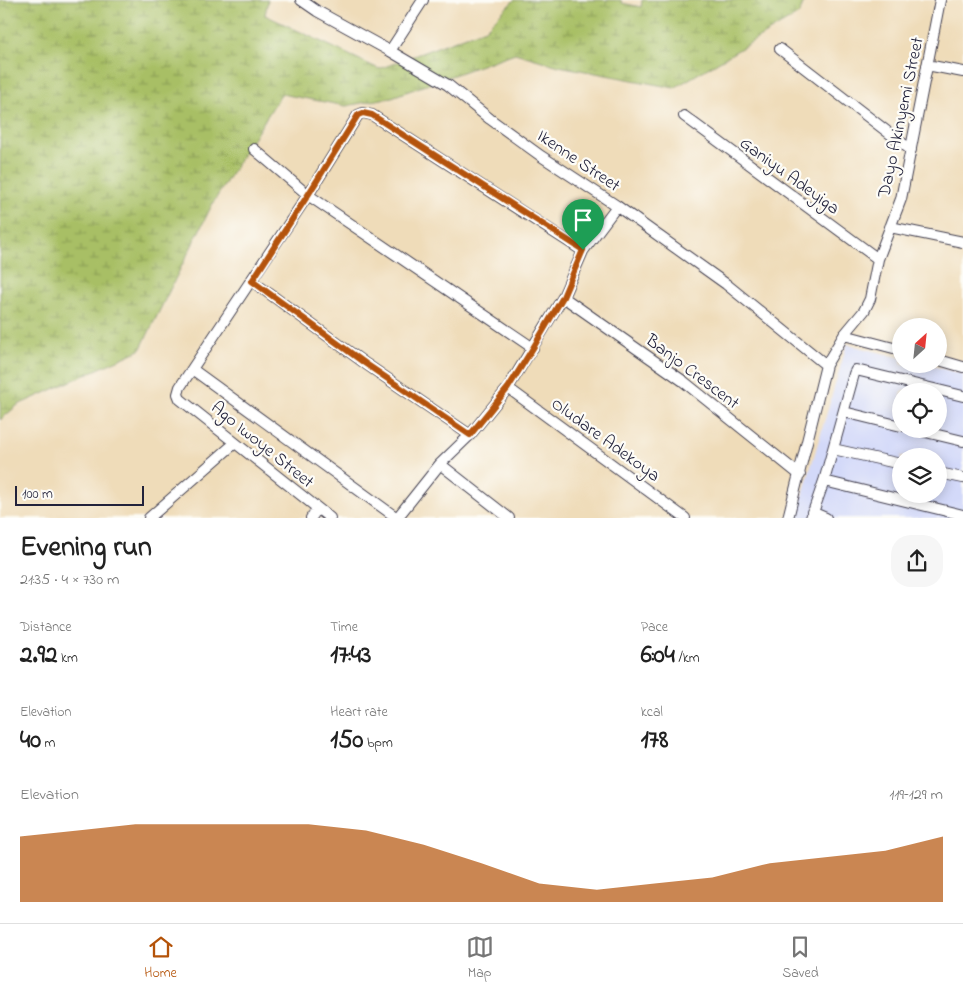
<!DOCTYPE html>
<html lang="en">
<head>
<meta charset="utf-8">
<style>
	:root { --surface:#fff; --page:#f6f6f6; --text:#222; --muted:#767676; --line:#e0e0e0; --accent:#b45309 }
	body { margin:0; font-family:"Indie Flower",sans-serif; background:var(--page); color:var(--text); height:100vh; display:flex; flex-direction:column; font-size:19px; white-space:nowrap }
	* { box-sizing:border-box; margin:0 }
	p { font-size:16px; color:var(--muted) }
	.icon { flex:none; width:28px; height:28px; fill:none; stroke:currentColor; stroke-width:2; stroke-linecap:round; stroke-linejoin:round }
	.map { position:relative; height:518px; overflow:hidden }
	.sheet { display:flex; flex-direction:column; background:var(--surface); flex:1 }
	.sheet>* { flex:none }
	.needle { width:32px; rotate:27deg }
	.controls { position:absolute; left:892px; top:318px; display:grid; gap:10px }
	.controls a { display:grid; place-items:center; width:55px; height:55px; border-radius:50%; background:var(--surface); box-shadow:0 2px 12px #0003; font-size:25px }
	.scale { position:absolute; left:15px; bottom:12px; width:129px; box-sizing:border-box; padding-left:5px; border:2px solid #22223b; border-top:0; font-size:14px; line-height:18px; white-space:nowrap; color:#22223b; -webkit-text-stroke:4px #fdfcf7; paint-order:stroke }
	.pin { position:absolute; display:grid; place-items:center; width:42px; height:42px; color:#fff; margin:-51px -21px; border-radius:50% 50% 50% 0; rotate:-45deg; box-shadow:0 0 5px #0007 }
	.pin .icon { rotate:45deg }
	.round { display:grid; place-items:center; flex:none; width:52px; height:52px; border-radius:20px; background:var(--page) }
	.overview { display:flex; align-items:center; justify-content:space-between; height:85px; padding:0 20px }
	h1 { font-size:28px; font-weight:700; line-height:38px }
	.metrics { display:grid; grid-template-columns:repeat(3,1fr); gap:8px; height:85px; padding:5px 20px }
	.metrics div { display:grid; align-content:center }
	.metrics b { font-size:25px; font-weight:700 }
	.metrics small { font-size:14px; font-weight:400 }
	.metrics p { font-size:14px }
	.chart { height:140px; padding:10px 20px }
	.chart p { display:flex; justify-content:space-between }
	.chart svg { width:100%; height:90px; margin-top:5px; fill:var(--accent); opacity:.7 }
	.menu { display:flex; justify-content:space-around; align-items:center; height:70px; border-top:1px solid var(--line); background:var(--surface); font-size:14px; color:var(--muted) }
	.menu a { display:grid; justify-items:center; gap:2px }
	.menu .active { color:var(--accent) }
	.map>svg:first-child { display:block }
	.built { fill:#d3d9f9; fill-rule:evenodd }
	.wetland { fill:url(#wetland-marsh); stroke:#657050 }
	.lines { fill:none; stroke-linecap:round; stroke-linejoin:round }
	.minor-casing { stroke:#413e4e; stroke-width:12 }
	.minor { stroke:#fff; stroke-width:10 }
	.route-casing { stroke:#fff; stroke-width:10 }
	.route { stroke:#b45309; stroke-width:6 }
	.labels { text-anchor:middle; stroke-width:4.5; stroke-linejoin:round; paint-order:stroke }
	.street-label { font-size:18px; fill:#22223b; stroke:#fdfcf7 }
</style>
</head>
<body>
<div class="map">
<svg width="963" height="518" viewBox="0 0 963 518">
	<defs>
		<pattern id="wetland-marsh" width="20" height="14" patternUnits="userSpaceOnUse" patternTransform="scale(1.25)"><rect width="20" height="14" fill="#a8bf65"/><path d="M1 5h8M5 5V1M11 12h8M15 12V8" fill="none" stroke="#889b54"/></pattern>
	</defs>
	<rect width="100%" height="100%" fill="#fdfcf7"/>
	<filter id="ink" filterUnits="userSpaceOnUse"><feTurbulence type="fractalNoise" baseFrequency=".02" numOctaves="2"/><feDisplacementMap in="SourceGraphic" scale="10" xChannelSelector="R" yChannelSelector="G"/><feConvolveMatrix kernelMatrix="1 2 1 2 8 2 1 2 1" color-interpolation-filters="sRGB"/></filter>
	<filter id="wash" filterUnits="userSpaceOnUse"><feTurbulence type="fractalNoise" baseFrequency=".0096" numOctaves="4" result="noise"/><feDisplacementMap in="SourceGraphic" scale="20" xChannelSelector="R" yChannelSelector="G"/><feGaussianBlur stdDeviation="1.12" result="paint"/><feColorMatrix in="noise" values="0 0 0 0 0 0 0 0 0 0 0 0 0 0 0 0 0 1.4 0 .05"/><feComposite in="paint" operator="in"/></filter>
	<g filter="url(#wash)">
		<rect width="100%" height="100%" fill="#efdcb9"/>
		<path class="built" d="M 847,344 L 901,358 L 901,364 L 925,364 L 963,374 L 963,518 L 796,518 ZM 901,391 L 939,391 L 939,429 L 901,429 ZM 901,456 L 939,456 L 939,494 L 901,494 Z"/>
		<path class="wetland" d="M 0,0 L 268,0 L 265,15 L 379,69 L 485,29 L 514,0 L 621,0 L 622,3 L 641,7 L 642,0 L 805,0 L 799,14 L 674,88 L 559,66 L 515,53 L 392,97 L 346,106 L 281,94 L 213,203 L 140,350 L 18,405 L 0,420 Z"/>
	</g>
	<g filter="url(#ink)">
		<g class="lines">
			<g class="minor-casing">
				<path id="minor" d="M 301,0 L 317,11 L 390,51 L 448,85 L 490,119 L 541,156 L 617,206 L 726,284 L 826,365
					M 780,49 L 911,150
					M 390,51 L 423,0
					M 927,65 L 963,72
					M 684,116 L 878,259
					M 254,149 L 308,195 L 533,348
					M 890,227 L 963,242
					M 252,281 L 366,364 L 470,435
					M 563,297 L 683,381 L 800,475
					M 844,335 L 901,350
					M 939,360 L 963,367
					M 192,369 L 397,518
					M 508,388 L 685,518
					M 844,412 L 901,426
					M 913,429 L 963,441
					M 833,449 L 901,464
					M 440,464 L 509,518
					M 939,473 L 963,478
					M 824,481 L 963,515
					M 812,512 L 826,518
					M 149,518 L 235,443
					M 311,518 L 317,509
					M 330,518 L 180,399 L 178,394 L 180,387 L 308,195 L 358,115 L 363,113 L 372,115 L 583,251
					M 397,518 L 440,464 L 470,435 L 508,388 L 563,297 L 583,251 L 617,206
					M 788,518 L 826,365 L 844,335 L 864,311 L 870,299 L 878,259 L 901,199 L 940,0
					M 811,518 L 824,481 L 854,374 L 856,370 L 963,396"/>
			</g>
			<use href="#minor" class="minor"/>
		</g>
	</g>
	<g class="lines" filter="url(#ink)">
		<g class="route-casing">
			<path id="route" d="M 363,113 L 372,115 L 583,250 L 563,297 L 533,348 L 508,388 L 470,435 L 366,364 L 252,281 L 308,195 L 358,115 Z"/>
		</g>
		<use href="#route" class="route"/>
	</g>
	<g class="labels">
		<g class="street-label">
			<text transform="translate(900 117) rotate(-78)" y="6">Dayo Akinyemi Street</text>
			<text transform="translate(579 160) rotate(34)" y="6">Ikenne Street</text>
			<text transform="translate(790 175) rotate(36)" y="6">Ganiyu Adeyiga</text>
			<text transform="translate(693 371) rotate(37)" y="6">Banjo Crescent</text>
			<text transform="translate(606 439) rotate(36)" y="6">Oludare Adekoya</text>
			<text transform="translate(263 444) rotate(39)" y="6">Ago Iwoye Street</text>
		</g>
	</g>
</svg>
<div class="controls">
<a><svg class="needle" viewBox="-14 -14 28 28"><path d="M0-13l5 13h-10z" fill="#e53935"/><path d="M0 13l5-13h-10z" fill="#767676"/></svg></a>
<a><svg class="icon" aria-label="locate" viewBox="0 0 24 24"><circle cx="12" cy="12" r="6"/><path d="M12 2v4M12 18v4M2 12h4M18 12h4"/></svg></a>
<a><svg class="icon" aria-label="layers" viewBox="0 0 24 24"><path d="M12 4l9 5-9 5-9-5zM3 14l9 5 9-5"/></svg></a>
</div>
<div class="scale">100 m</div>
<div class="pin" style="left:583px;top:250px;background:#1e9e55"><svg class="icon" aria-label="arrive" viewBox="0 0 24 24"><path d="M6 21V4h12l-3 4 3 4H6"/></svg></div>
</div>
<section class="sheet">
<div class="overview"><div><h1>Evening run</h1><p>21:35 · 4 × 730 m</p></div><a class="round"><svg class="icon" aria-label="share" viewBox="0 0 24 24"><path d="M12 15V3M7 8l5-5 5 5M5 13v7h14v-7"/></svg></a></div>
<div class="metrics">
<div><p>Distance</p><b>2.92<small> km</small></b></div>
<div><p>Time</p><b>17:43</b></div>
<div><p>Pace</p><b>6:04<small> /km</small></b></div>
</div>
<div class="metrics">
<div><p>Elevation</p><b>40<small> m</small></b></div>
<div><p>Heart rate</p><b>150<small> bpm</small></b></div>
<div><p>kcal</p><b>178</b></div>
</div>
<div class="chart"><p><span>Elevation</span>119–129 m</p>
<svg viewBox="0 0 160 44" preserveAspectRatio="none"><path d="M0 44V12L10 9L20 6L30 6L40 6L50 6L60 9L70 16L80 25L90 35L100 38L110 35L120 32L130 25L140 22L150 19L160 12V44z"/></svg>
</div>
</section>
<nav class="menu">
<a class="active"><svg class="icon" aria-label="home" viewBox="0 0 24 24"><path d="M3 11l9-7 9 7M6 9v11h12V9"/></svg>Home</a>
<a><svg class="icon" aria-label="map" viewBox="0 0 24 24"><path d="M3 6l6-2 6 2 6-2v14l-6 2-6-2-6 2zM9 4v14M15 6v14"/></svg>Map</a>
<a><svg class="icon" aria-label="saved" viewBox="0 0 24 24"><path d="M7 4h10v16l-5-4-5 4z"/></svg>Saved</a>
</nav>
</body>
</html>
